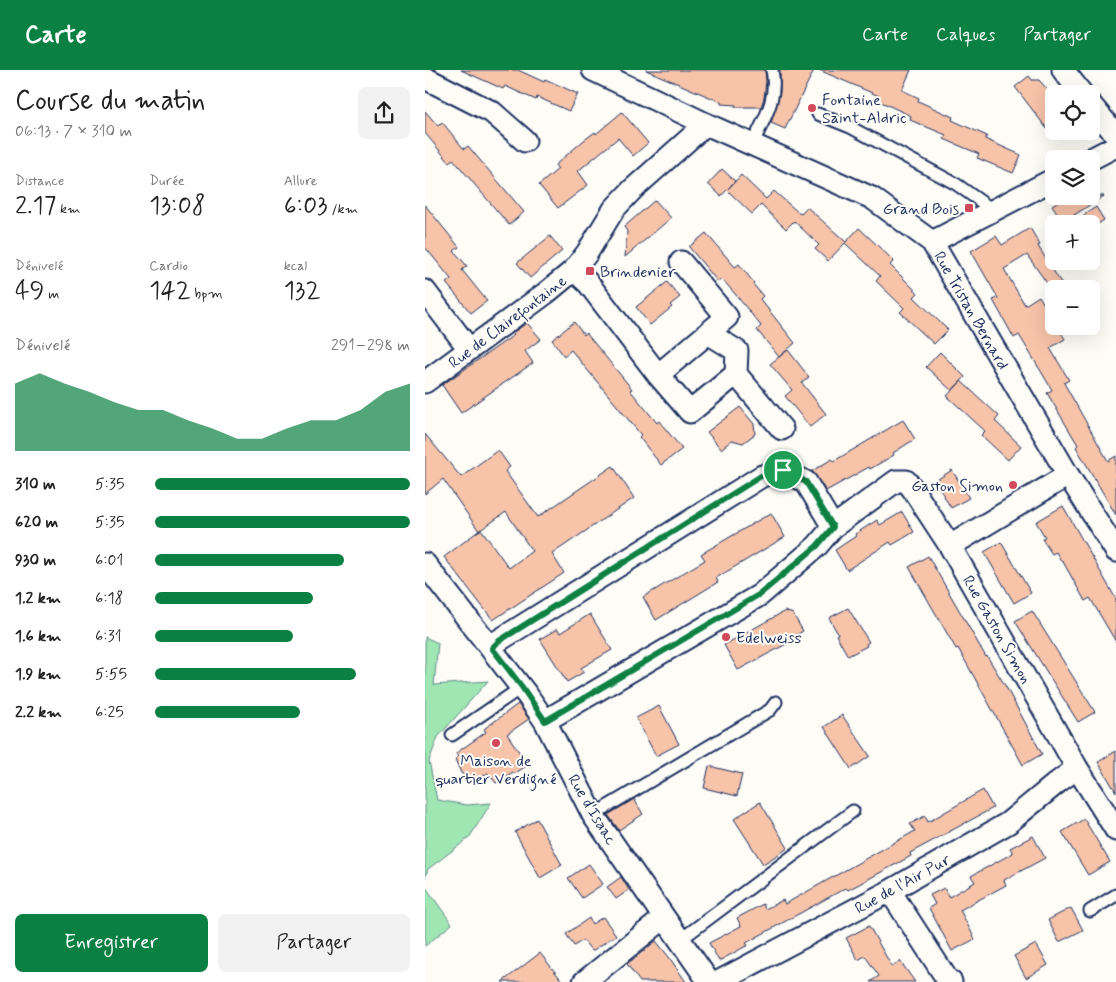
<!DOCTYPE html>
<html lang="fr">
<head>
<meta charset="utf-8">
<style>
	:root { --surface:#fff; --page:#f2f2f2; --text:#222; --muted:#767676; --accent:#0b8043 }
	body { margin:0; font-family:Mynerve,sans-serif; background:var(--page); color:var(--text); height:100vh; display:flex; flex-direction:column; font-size:19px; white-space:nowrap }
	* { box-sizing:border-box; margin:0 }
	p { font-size:16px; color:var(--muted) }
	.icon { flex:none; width:28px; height:28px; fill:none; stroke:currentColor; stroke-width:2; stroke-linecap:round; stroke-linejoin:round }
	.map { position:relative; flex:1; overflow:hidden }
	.sheet { display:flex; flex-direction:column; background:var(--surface); width:425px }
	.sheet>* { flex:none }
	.controls { position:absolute; left:620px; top:15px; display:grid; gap:10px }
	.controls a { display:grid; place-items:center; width:55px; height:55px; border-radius:8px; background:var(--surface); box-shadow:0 5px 20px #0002; font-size:25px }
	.pin { position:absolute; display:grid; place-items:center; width:42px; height:42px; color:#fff; margin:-21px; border:2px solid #fff; border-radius:50%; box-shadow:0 1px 5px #0007 }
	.round { display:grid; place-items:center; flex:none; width:52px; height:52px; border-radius:8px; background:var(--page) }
	.overview { display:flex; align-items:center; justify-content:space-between; height:85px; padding:0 15px }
	h1 { font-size:28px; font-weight:600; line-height:38px }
	.figures { display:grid; grid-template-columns:repeat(3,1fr); gap:8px; height:85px; padding:5px 15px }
	.figures div { display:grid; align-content:center }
	.figures b { font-size:25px; font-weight:600 }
	.figures small { font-size:14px; font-weight:400 }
	.figures p { font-size:14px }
	.chart { height:140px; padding:10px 15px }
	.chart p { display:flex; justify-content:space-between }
	.chart svg { width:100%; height:90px; margin-top:5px; fill:var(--accent); opacity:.7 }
	.button { display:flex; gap:10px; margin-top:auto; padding:10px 15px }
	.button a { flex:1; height:58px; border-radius:8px; background:var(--accent); color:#fff; font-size:20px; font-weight:600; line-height:58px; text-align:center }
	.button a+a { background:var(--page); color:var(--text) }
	ul { padding:0 15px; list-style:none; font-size:16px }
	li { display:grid; grid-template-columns:80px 60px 1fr; align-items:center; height:38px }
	li i { height:12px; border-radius:6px; background:var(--accent) }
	header { display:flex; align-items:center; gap:30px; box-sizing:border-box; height:70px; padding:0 25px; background:var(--accent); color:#fff }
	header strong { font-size:24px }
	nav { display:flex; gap:28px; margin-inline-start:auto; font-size:18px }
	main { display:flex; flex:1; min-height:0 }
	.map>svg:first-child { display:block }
	.green { fill:#a0e6b3; stroke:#5e8a88 }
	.building { fill:#f7c3a9; stroke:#1b2f5e }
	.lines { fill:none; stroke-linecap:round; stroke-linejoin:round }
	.service-casing { stroke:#1b2f5e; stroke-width:15 }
	.minor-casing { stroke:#1b2f5e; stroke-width:25 }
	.service { stroke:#fdfcf7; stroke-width:11 }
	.minor { stroke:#fdfcf7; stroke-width:21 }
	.route-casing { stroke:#fff; stroke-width:10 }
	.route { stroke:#0b8043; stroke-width:6 }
	.poi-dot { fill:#d1495b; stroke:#fdfcf7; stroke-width:2 }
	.labels { text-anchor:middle; stroke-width:4; stroke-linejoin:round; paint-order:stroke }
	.poi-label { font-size:16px; fill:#1b2f5e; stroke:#fdfcf7; text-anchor:start }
	.street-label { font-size:16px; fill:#1b2f5e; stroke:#fdfcf7 }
</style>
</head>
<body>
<header>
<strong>Carte</strong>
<nav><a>Carte</a><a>Calques</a><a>Partager</a></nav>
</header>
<main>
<section class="sheet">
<div class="overview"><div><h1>Course du matin</h1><p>06:13 · 7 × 310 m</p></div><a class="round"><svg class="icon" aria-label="share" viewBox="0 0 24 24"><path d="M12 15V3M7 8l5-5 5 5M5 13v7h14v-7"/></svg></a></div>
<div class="figures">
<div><p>Distance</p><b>2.17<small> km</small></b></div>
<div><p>Durée</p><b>13:08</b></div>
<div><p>Allure</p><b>6:03<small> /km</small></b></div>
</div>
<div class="figures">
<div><p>Dénivelé</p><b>49<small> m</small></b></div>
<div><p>Cardio</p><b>142<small> bpm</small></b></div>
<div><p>kcal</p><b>132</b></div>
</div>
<div class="chart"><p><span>Dénivelé</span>291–298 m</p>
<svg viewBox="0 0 160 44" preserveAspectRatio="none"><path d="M0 44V11L10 6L20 11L30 15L40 20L50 24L60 24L70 29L80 33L90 38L100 38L110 33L120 29L130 29L140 24L150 15L160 11V44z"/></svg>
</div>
<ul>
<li><b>310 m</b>5:35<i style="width:100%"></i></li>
<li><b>620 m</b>5:35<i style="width:100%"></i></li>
<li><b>930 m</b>6:01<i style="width:74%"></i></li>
<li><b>1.2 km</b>6:18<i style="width:62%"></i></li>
<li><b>1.6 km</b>6:31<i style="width:54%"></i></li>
<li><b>1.9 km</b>5:55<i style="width:79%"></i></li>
<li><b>2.2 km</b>6:25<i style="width:57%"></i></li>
</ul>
<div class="button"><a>Enregistrer</a><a>Partager</a></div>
</section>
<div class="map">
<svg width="691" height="912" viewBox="0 0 691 912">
	<rect width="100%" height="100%" fill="#fdfcf7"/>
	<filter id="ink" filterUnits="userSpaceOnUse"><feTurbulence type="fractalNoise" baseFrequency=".02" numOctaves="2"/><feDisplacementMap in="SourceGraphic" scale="10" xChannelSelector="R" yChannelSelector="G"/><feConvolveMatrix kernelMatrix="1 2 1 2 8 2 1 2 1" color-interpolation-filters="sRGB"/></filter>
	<g filter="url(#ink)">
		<path class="green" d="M 0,567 L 13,573 L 9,615 L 63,611 L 13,667 L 4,691 L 12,730 L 42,735 L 66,733 L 44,768 L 3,799 L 0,808 Z
			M 0,816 L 27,854 L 0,876 Z"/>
		<path class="building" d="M 36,0 L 93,0 L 119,12 L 120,9 L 153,24 L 144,41 L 112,27 L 111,30 L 80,16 L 78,19 Z
			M 221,0 L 340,0 L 341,11 L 339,28 L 336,37 L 310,37 L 311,35 L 296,34 L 296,32 Z
			M 355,0 L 389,0 L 360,59 L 346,53 L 355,22 Z
			M 394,0 L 486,0 L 477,20 L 494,28 L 493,31 L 528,47 L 527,50 L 562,66 L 560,69 L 596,85 L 588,103 L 552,88 L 554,84 L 519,69 L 521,65 L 485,50 L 486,46 L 452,30 L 454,26 Z
			M 604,6 L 607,10 L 614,10 L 629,27 L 629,68 L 590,17 Z
			M 0,41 L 13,56 L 17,52 L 39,79 L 43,76 L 99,142 L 84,155 L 28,89 L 24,92 L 0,63 Z
			M 197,42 L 223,73 L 208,86 L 193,68 L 153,101 L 163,115 L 133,138 L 114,115 L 133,99 L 130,95 L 158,71 L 170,62 L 171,64 Z
			M 297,99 L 310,111 L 303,119 L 316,105 L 341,129 L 349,121 L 375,144 L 382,137 L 421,172 L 434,158 L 469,191 L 465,195 L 493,223 L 489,227 L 523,260 L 509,274 L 475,242 L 479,238 L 451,211 L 455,206 L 420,173 L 403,191 L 390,179 L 394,175 L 369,151 L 361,159 L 336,135 L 327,144 L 302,120 L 296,126 L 283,114 Z
			M 642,126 L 679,126 L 638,152 L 627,135 Z
			M 230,130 L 246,148 L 200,187 L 202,161 L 199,157 Z
			M 0,135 L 34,177 L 29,181 L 42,196 L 37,200 L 62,231 L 46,243 L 21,213 L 26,209 L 0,177 Z
			M 671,137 L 679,150 L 667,158 L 666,154 L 664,154 L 659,145 Z
			M 605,158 L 615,175 L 613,176 L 638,216 L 635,219 L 629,219 L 629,223 L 602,185 L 579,199 L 600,235 L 614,226 L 629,251 L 629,256 L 632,256 L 640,269 L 625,278 L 644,310 L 639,313 L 683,391 L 691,386 L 691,445 L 651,377 L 653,375 L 622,323 L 627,320 L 617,303 L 594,265 L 589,268 L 568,230 L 573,228 L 546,181 L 571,166 L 577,175 Z
			M 281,163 L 310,197 L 314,194 L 329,213 L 328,214 L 338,226 L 335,229 L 370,273 L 354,287 L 332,260 L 336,256 L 311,225 L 297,209 L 293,212 L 264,177 Z
			M 125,166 L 137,181 L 105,208 L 92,193 Z
			M 242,212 L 255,227 L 245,235 L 247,237 L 225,255 L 211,237 Z
			M 149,252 L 159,265 L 161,263 L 207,319 L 205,320 L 232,353 L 234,351 L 257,379 L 236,395 L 214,367 L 216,365 L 146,280 L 139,286 L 127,270 Z
			M 102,253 L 116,269 L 100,281 L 108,293 L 36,343 L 17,315 L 89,265 L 87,263 Z
			M 363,280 L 384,307 L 377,313 L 401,344 L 385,357 L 360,326 L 367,320 L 345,294 Z
			M 515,282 L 540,307 L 527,321 L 501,297 Z
			M 536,311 L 574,346 L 570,351 L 596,376 L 583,390 L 556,365 L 560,361 L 522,326 Z
			M 315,337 L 329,354 L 330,364 L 318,373 L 307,370 L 296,379 L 282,362 Z
			M 478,350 L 490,369 L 468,383 L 469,385 L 445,399 L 444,397 L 401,421 L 387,401 L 407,389 L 409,391 Z
			M 0,364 L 36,407 L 73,380 L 85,397 L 80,401 L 113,447 L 188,396 L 209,428 L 127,484 L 139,503 L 68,550 L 19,487 L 56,459 L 84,498 L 107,481 L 81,442 L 54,461 L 18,409 L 0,424 Z
			M 527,400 L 544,428 L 526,438 L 510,411 Z
			M 638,436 L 691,529 L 691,572 L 665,528 L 660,531 L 637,490 L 636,491 L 631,482 L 627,484 L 617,469 L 620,467 L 611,452 Z
			M 477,442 L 489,462 L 467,475 L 465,472 L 422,500 L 410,480 L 431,466 L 430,464 L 452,450 L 455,455 Z
			M 346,443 L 360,467 L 291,508 L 293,512 L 231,550 L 218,527 L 280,490 L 276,484 Z
			M 576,472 L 606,523 L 589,533 L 559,482 Z
			M 503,486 L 561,587 L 562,586 L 581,617 L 617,684 L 598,695 L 533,578 L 531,579 L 484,497 Z
			M 423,538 L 444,572 L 441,574 L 442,576 L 423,586 L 411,565 L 413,564 L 404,548 Z
			M 360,541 L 368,544 L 378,561 L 366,568 L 367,571 L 313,600 L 299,575 Z
			M 607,541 L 670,642 L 653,652 L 590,551 Z
			M 165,544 L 187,580 L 156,598 L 159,602 L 142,612 L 115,569 L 132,559 L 135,563 Z
			M 93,634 L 104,649 L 82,664 L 103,695 L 89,704 L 88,702 L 71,713 L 63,703 L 50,711 L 46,707 L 44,709 L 36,703 L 30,689 L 33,687 L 31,683 L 61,662 L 59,659 Z
			M 234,636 L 254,674 L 231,686 L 211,648 Z
			M 417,645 L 445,686 L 426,699 L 399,657 Z
			M 691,681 L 691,722 L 673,692 Z
			M 284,696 L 317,704 L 312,726 L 279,718 Z
			M 558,720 L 568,738 L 485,783 L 486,786 L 462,799 L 423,820 L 421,818 L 408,825 L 321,873 L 323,875 L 294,891 L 284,873 L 316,856 L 312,848 L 338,834 L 340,839 L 358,830 L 360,834 L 490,761 L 485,754 L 500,746 L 503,752 Z
			M 209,729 L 218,744 L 194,760 L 183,745 Z
			M 335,732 L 363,778 L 338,794 L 309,749 Z
			M 112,749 L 137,795 L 115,808 L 90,762 Z
			M 659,749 L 685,792 L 663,805 L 637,762 Z
			M 608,766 L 620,788 L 579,810 L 581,815 L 535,840 L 550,869 L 527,881 L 504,838 L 510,834 L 505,825 L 519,818 L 524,827 L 550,812 L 546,806 L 588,783 L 585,778 Z
			M 164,794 L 178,814 L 157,828 L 143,808 Z
			M 196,807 L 204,820 L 191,829 L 182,817 Z
			M 646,838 L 658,860 L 634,872 L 623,850 Z
			M 178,847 L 191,865 L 167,881 L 158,870 L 149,876 L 141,864 L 164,848 L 167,854 Z
			M 444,856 L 467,897 L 475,891 L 490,912 L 445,912 L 454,906 L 440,886 L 433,890 L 421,868 Z
			M 231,871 L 244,887 L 261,912 L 215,912 L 202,894 Z
			M 611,874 L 623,895 L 601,908 L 589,886 Z
			M 115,883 L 138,912 L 77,912 Z"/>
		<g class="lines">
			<g class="service-casing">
				<path id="service" d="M 393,44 L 425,57 L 531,114 L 569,141
					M 327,75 C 339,49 353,29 347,0
					M 27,665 L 97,617
					M 168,745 L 345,640 L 351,632
					M 665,841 L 691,825
					M 255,870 L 428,741"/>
			</g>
			<g class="minor-casing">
				<path id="minor" d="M 168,0 L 281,54 L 447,128 L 507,172 L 643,405 L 691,481
					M 638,0 L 657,24
					M 0,8 L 67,42 L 100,71
					M 666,35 L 691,65
					M 666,89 L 691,76
					M 507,172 L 629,109
					M 256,192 L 302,247 L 283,263
					M 149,200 L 163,213 L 233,305 L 265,342 L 311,304 L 312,281 L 283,263 L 233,305
					M 0,221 L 44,279
					M 311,304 L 357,359
					M 0,312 L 121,223 L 149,200 L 162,183 L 189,139 L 208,119 L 281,54
					M 643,405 L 525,476 L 652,698 L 691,760
					M 0,494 L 102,625 L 120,651 L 168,745 L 284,912
					M 67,578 L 73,571 L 337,406 L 358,400 L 381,412 L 408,457
					M 120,651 L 335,525 L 392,476 L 408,457 L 471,411 L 481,411 L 487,418 L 525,476
					M 465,821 L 522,909 L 526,912
					M 159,912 L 239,848
					M 293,912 L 465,821 L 583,753 L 633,712 L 652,698"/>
			</g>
			<use href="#service" class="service"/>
			<use href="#minor" class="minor"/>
		</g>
	</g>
	<g class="lines" filter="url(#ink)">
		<g class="route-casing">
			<path id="route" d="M 358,400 L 381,412 L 408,457 L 392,476 L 335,524 L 120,651 L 97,617 L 67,578 L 74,571 L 336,406 Z"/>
		</g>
		<use href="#route" class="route"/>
	</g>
	<g class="poi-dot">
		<circle cx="387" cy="38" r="5"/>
		<rect x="539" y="133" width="10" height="10" rx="2.5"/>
		<rect x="160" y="196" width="10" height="10" rx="2.5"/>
		<circle cx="588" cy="415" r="5"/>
		<circle cx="301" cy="567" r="5"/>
		<circle cx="71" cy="673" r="5"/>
	</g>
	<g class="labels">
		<g class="poi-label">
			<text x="397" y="35">Fontaine<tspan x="397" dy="18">Saint-Aldric</tspan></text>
			<text x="534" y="144" text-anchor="end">Grand Bois</text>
			<text x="175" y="207">Brindenier</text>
			<text x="578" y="421" text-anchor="end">Gaston Simon</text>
			<text x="311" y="573">Edelweiss</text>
			<text x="71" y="696" text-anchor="middle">Maison de<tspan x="71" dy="18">quartier Verdigné</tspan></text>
		</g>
		<g class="street-label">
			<text transform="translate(547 240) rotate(60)" y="6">Rue Tristan Bernard</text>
			<text transform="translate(82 251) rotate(-37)" y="6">Rue de Clairefontaine</text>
			<text transform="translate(573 559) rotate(60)" y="6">Rue Gaston Simon</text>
			<text transform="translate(168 739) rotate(59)" y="6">Rue d'Isaac</text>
			<text transform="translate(477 813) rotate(-29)" y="6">Rue de l'Air Pur</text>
		</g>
	</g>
</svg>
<div class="controls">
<a><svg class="icon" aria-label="locate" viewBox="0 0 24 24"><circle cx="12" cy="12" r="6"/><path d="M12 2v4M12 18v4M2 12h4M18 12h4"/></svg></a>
<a><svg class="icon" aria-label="layers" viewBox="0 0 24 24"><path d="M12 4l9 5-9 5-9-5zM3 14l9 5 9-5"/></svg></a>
<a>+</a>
<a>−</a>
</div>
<div class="pin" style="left:358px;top:400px;background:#1e9e55"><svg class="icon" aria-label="arrive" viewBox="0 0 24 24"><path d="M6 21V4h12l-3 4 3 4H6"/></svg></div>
</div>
</main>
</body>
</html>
